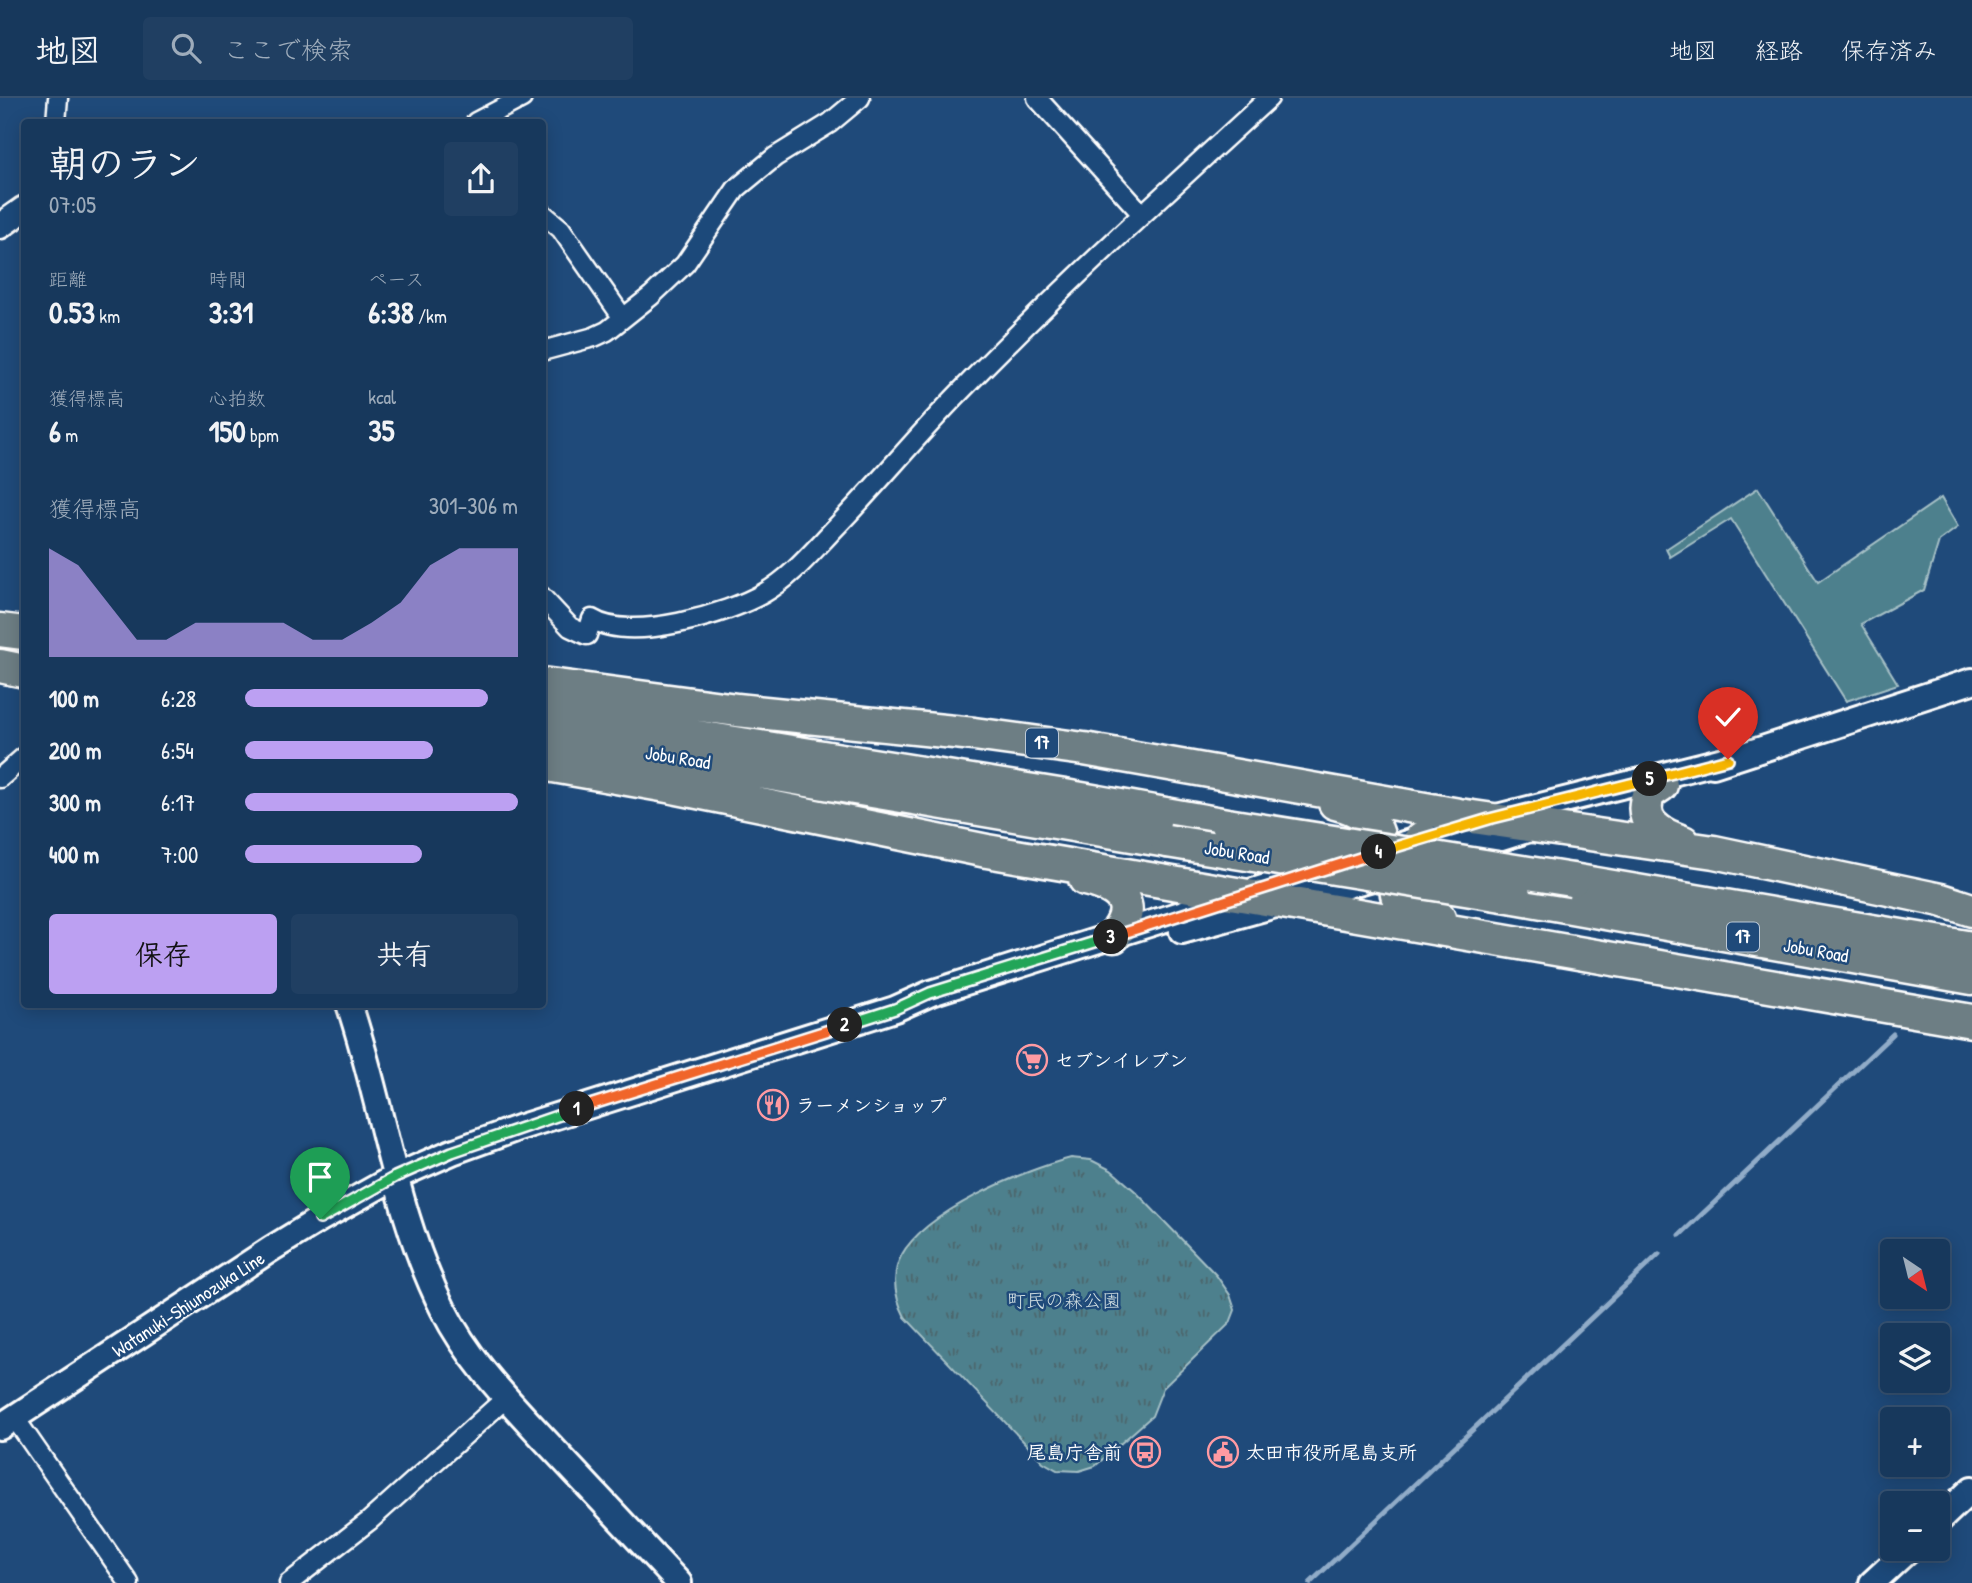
<!DOCTYPE html>
<html lang="ja">
<head>
<meta charset="utf-8">
<style>
	:root { --surface:#17385c; --page:#203f62; --text:#f1f3f6; --muted:#9eacbb; --line:#365272; --accent:#bca0f2 }
	body { margin:0; font-family:"Patrick Hand","Klee One",sans-serif; background:var(--page); color:var(--text); height:100vh; display:flex; flex-direction:column; font-size:26px; white-space:nowrap }
	* { box-sizing:border-box; margin:0 }
	p { font-size:23px; color:var(--muted) }
	.icon { flex:none; width:38px; height:38px; fill:none; stroke:currentColor; stroke-width:2; stroke-linecap:round; stroke-linejoin:round }
	.map { position:relative; flex:1; overflow:hidden }
	.sheet { position:absolute; left:21px; top:21px; width:525px; height:889px; display:flex; flex-direction:column; background:var(--surface); border-radius:7px; box-shadow:0 4px 18px #0003,0 0 0 2px var(--line) }
	.sheet>* { flex:none }
	.needle { width:46px; rotate:145deg }
	.fabs { position:absolute; left:1880px; top:1141px; display:grid; gap:14px }
	.fabs a { display:grid; place-items:center; width:70px; height:70px; border-radius:7px; background:var(--surface); box-shadow:0 4px 18px #0003,0 0 0 2px var(--line); font-size:35px }
	.pin { position:absolute; display:grid; place-items:center; width:60px; height:60px; color:#fff; margin:-72px -30px; border-radius:50% 50% 50% 0; rotate:-45deg; box-shadow:0 0 7px #0007 }
	.pin .icon { rotate:45deg }
	.km { position:absolute; width:35px; height:35px; margin:-18px; border-radius:50%; background:#222; color:#fff; font-size:19px; line-height:35px; text-align:center }
	.round { display:grid; place-items:center; flex:none; width:74px; height:74px; border-radius:7px; background:var(--page) }
	.overview { display:flex; align-items:center; justify-content:space-between; height:119px; padding:0 28px }
	h1 { font-size:38px; font-weight:700; line-height:52px }
	.stats { display:grid; grid-template-columns:repeat(3,1fr); gap:10px; height:119px; padding:7px 28px }
	.stats div { display:grid; align-content:center }
	.stats b { font-size:30px; font-weight:700 }
	.stats small { font-size:19px; font-weight:400 }
	.stats p { font-size:19px }
	.chart { height:196px; padding:14px 28px }
	.chart p { display:flex; justify-content:space-between }
	.chart svg { width:100%; height:126px; margin-top:7px; fill:var(--accent); opacity:.7 }
	.button { display:flex; gap:14px; margin-top:auto; padding:14px 28px }
	.button a { flex:1; height:80px; border-radius:7px; background:var(--accent); color:#111; font-size:28px; font-weight:700; line-height:80px; text-align:center }
	.button a+a { background:var(--page); color:var(--text) }
	ul { padding:0 28px; list-style:none; font-size:23px }
	li { display:grid; grid-template-columns:112px 84px 1fr; align-items:center; height:52px }
	li i { height:18px; border-radius:9px; background:var(--accent) }
	header { display:flex; align-items:center; gap:42px; box-sizing:border-box; height:98px; padding:0 35px; background:var(--surface); border-bottom:2px solid var(--line) }
	header strong { font-size:33px }
	nav { display:flex; gap:38px; margin-inline-start:auto; font-size:24px }
	.search { width:490px; height:63px; background:var(--page); display:flex; align-items:center; gap:18px; box-sizing:border-box; padding:0 24px; border-radius:7px; color:var(--muted); font-size:26px }
	.map>svg:first-child { display:block }
	.green { fill:#4d808d; stroke:#a6c0c6; stroke-width:2 }
	.park { fill:url(#park-tufts); stroke:#a6c0c6; stroke-width:2 }
	.lines { fill:none; stroke-linecap:round; stroke-linejoin:round }
	.stream { stroke:#91acc8; stroke-width:5 }
	.street-casing { stroke:#fff; stroke-width:23 }
	.secondary-casing { stroke:#fff; stroke-width:30 }
	.highway-casing { stroke:#fff; stroke-width:37 }
	.street { stroke:#1f4a7a; stroke-width:18 }
	.secondary { stroke:#1f4a7a; stroke-width:24 }
	.highway { stroke:#6d7e84; stroke-width:32 }
	.highway-bridge-casing { stroke:#fff; stroke-width:37; stroke-linecap:butt }
	.highway-bridge { stroke:#6d7e84; stroke-width:32 }
	.split-1-casing { stroke:#fff; stroke-width:14 }
	.split-2-casing { stroke:#fff; stroke-width:14 }
	.split-3-casing { stroke:#fff; stroke-width:14 }
	.split-4-casing { stroke:#fff; stroke-width:14 }
	.split-5-casing { stroke:#fff; stroke-width:14 }
	.split-6-casing { stroke:#fff; stroke-width:14 }
	.split-1 { stroke:#22a559; stroke-width:9 }
	.split-2 { stroke:#f0652b; stroke-width:9 }
	.split-3 { stroke:#22a559; stroke-width:9 }
	.split-4 { stroke:#f0652b; stroke-width:9 }
	.split-5 { stroke:#f5b400; stroke-width:9 }
	.split-6 { stroke:#f5b400; stroke-width:9 }
	.labels { text-anchor:middle; stroke-width:5; stroke-linejoin:round; paint-order:stroke }
	.shield { fill:#1f4a7a; stroke:#bcc9d7; stroke-width:2 }
	.shield-label { font-size:18px; font-weight:bold; fill:#fff }
	.street-label { font-size:19px; fill:#fff; stroke:#1f4a7a }
	.poi-label { font-size:19px; font-weight:bold; fill:#fff; stroke:#1f4a7a; text-anchor:start }
	.park-label { font-size:19px; fill:#d2dfe2; stroke:#1f4a7a }
</style>
</head>
<body>
<header>
<strong>地図</strong>
<div class="search"><svg class="icon" aria-label="search" viewBox="0 0 24 24"><circle cx="10" cy="10" r="6"/><path d="M15 15l6 6"/></svg>ここで検索</div>
<nav><a>地図</a><a>経路</a><a>保存済み</a></nav>
</header>
<div class="map">
<svg width="1972" height="1485" viewBox="0 0 1972 1485">
	<defs>
		<pattern id="park-tufts" width="24" height="20" patternUnits="userSpaceOnUse" patternTransform="scale(1.75)"><rect width="24" height="20" fill="#4d808d"/><path d="M3 7l-1-3M5 7V3M7 7l1-3M15 17l-1-3M17 17v-4M19 17l1-3" fill="none" stroke="#4c666c"/></pattern>
	</defs>
	<rect width="100%" height="100%" fill="#1f4a7a"/>
	<filter id="ink" filterUnits="userSpaceOnUse"><feTurbulence type="fractalNoise" baseFrequency=".0143" numOctaves="2"/><feDisplacementMap in="SourceGraphic" scale="14" xChannelSelector="R" yChannelSelector="G"/><feConvolveMatrix kernelMatrix="1 2 1 2 8 2 1 2 1" color-interpolation-filters="sRGB"/></filter>
	<g filter="url(#ink)">
		<path class="green" d="M 1758,390 L 1818,484 L 1941,400 L 1958,429 L 1939,443 L 1924,492 L 1861,526 L 1898,586 L 1846,603 L 1731,421 L 1670,459 L 1666,451 Z"/>
		<path class="park" d="M 1071,1060 L 1091,1062 L 1111,1072 L 1135,1093 L 1216,1177 L 1230,1197 L 1235,1212 L 1230,1225 L 1163,1290 L 1152,1318 L 1095,1368 L 1079,1373 L 1057,1372 L 1043,1364 L 905,1219 C 895,1200 891,1178 901,1158 C 925,1113 1024,1072 1071,1060 Z"/>
		<g class="lines">
			<path class="stream" d="M 1680,1137 L 1893,936
				M 1310,1485 L 1659,1156"/>
			<g class="street-casing">
				<path id="street" d="M 1037,0 L 1142,116
					M 56,24 L 58,0
					M 476,24 L 522,0
					M 542,115 L 561,131 L 623,220
					M 542,253 L 594,239 L 607,233 L 651,198 L 685,166 L 736,91 L 775,59 L 830,25 L 860,0
					M 542,499 L 570,529 L 587,537 L 592,521 C 630,545 728,516 764,495 C 792,479 812,454 834,431 C 877,387 916,339 959,295 C 1058,193 1164,96 1269,0
					M 0,680 L 24,659
					M 14,1319 L 129,1485
					M 289,1485 L 369,1423 L 506,1300"/>
			</g>
			<g class="secondary-casing">
				<path id="secondary" d="M 0,128 L 24,111
					M 1713,667 L 1972,583
					M 1404,746 L 1489,721 L 1728,661
					M 1438,760 L 1533,730
					M 1182,833 L 1376,779
					M 349,906 C 383,1007 395,1116 443,1211 C 468,1261 507,1301 544,1341 C 589,1389 634,1437 679,1485
					M 0,1329 L 271,1151 L 320,1121 L 395,1079 L 452,1054 L 518,1030 L 895,911 L 931,895 L 1326,770
					M 1937,1424 L 1972,1391
					M 1872,1485 L 1909,1451"/>
			</g>
			<g class="highway-casing">
				<path id="highway" d="M 0,532 L 24,535
					M 0,568 L 24,573
					M 542,586 L 737,612 L 974,636 L 1084,651 L 1459,717 L 1714,754 L 1941,802 L 1972,812
					M 542,614 L 1065,698 L 1227,727
					M 542,637 L 1167,743
					M 542,666 L 673,689 L 987,753 L 1972,923
					M 1661,687 L 1649,695 C 1637,724 1659,736 1683,744
					M 1335,705 C 1361,711 1382,724 1379,754 L 1364,774
					M 1422,740 L 1397,773 L 1395,780 L 1397,797 L 1408,811 L 1439,820
					M 1085,781 C 1119,789 1140,805 1114,838
					M 1572,782 L 1972,850
					M 1515,799 L 1972,880"/>
			</g>
			<use href="#street" class="street"/>
			<use href="#secondary" class="secondary"/>
			<use href="#highway" class="highway"/>
			<g class="highway-bridge-casing">
				<path id="highway-bridge" d="M 1227,727 L 1572,782
					M 1167,743 L 1515,799"/>
			</g>
			<use href="#highway-bridge" class="highway-bridge"/>
		</g>
	</g>
	<g class="lines" filter="url(#ink)">
		<g class="split-1-casing">
			<path id="split-1" d="M 320,1121 L 395,1079 L 452,1054 L 577,1011"/>
		</g>
		<g class="split-2-casing">
			<path id="split-2" d="M 577,1011 L 845,927"/>
		</g>
		<g class="split-3-casing">
			<path id="split-3" d="M 845,927 L 895,911 L 930,895 L 1111,839"/>
		</g>
		<g class="split-4-casing">
			<path id="split-4" d="M 1111,839 L 1379,754"/>
		</g>
		<g class="split-5-casing">
			<path id="split-5" d="M 1379,754 L 1489,721 L 1650,681"/>
		</g>
		<g class="split-6-casing">
			<path id="split-6" d="M 1650,681 L 1728,661"/>
		</g>
		<use href="#split-1" class="split-1"/>
		<use href="#split-2" class="split-2"/>
		<use href="#split-3" class="split-3"/>
		<use href="#split-4" class="split-4"/>
		<use href="#split-5" class="split-5"/>
		<use href="#split-6" class="split-6"/>
	</g>
	<defs>
		<g id="supermarket-ring" transform="scale(1.575)"><circle r="9.5" fill="#1f4a7a" stroke="#ff9aa2" stroke-width="1.5"/><path d="M-6-5.5h2.5l.6 2H6L4.5 2H-2.5L-4.4-4H-6ZM-1.5 3.2a1.3 1.3 0 1 0 .1 0ZM3 3.2a1.3 1.3 0 1 0 .1 0Z" fill="#ff9aa2"/></g>
		<g id="restaurant-ring" transform="scale(1.575)"><circle r="9.5" fill="#1f4a7a" stroke="#ff9aa2" stroke-width="1.5"/><path d="M-5-6h1v4h1v-4h1v4h1v-4h1v5L-1.5 .5V6h-2V.5L-5-1ZM5-6V6H3V1.5H1.5Q1.5-4 5-6Z" fill="#ff9aa2"/></g>
		<g id="bus-ring" transform="scale(1.575)"><circle r="9.5" fill="#1f4a7a" stroke="#ff9aa2" stroke-width="1.5"/><path d="M-5-6H5V4H4V6H2V4H-2V6H-4V4H-5ZM-3.5-4V0h7V-4ZM-3.5 1.2v1.5H-2V1.2ZM2 1.2v1.5H3.5V1.2Z" fill="#ff9aa2"/></g>
		<g id="civic-ring" transform="scale(1.575)"><circle r="9.5" fill="#1f4a7a" stroke="#ff9aa2" stroke-width="1.5"/><path d="M-.6-6.5H3V-4.5H.6V-3L4-1V1h2V6H-6V1h2V-1L-.6-3ZM-1.2 2.5V6h2.4V2.5Z" fill="#ff9aa2"/></g>
	</defs>
	<g fill-rule="evenodd">
		<use href="#supermarket-ring" x="1032" y="962"/>
		<use href="#restaurant-ring" x="773" y="1007"/>
		<use href="#bus-ring" x="1145" y="1354"/>
		<use href="#civic-ring" x="1223" y="1354"/>
	</g>
	<g class="labels">
		<g class="shield">
			<rect x="1026" y="630.5" width="32" height="29" rx="5"/>
			<rect x="1727" y="824.5" width="32" height="29" rx="5"/>
		</g>
		<g class="shield-label">
			<text x="1042" y="651">17</text>
			<text x="1743" y="845">17</text>
		</g>
		<g class="street-label">
			<text transform="translate(678 659) rotate(9)" y="7">Jobu Road</text>
			<text transform="translate(1237 754) rotate(9)" y="7">Jobu Road</text>
			<text transform="translate(1816 852) rotate(10)" y="7">Jobu Road</text>
			<text transform="translate(188 1206) rotate(-33)" y="7">Watanuki-Shiunozuka Line</text>
		</g>
		<g class="poi-label">
			<text x="1055" y="969">セブンイレブン</text>
			<text x="796" y="1014">ラーメンショップ</text>
			<text x="1122" y="1361" text-anchor="end">尾島庁舎前</text>
			<text x="1246" y="1361">太田市役所尾島支所</text>
		</g>
		<g class="park-label">
			<text x="1064" y="1209">町民の森公園</text>
		</g>
	</g>
</svg>
<div class="fabs">
<a><svg class="needle" viewBox="-14 -14 28 28"><path d="M0-13l5 13h-10z" fill="#e53935"/><path d="M0 13l5-13h-10z" fill="#9eacbb"/></svg></a>
<a><svg class="icon" aria-label="layers" viewBox="0 0 24 24"><path d="M12 4l9 5-9 5-9-5zM3 14l9 5 9-5"/></svg></a>
<a>+</a>
<a>−</a>
</div>
<div class="pin" style="left:320px;top:1121px;background:#1e9e55"><svg class="icon" aria-label="arrive" viewBox="0 0 24 24"><path d="M6 21V4h12l-3 4 3 4H6"/></svg></div>
<div class="pin" style="left:1728px;top:661px;background:#d93025"><svg class="icon" aria-label="check" viewBox="0 0 24 24"><path d="M5 12l5 5 9-10"/></svg></div>
<b class="km" style="left:577px;top:1011px">1</b>
<b class="km" style="left:845px;top:927px">2</b>
<b class="km" style="left:1111px;top:839px">3</b>
<b class="km" style="left:1379px;top:754px">4</b>
<b class="km" style="left:1650px;top:681px">5</b>
<section class="sheet">
<div class="overview"><div><h1>朝のラン</h1><p>07:05</p></div><a class="round"><svg class="icon" aria-label="share" viewBox="0 0 24 24"><path d="M12 15V3M7 8l5-5 5 5M5 13v7h14v-7"/></svg></a></div>
<div class="stats">
<div><p>距離</p><b>0.53<small> km</small></b></div>
<div><p>時間</p><b>3:31</b></div>
<div><p>ペース</p><b>6:38<small> /km</small></b></div>
</div>
<div class="stats">
<div><p>獲得標高</p><b>6<small> m</small></b></div>
<div><p>心拍数</p><b>150<small> bpm</small></b></div>
<div><p>kcal</p><b>35</b></div>
</div>
<div class="chart"><p><span>獲得標高</span>301–306 m</p>
<svg viewBox="0 0 160 44" preserveAspectRatio="none"><path d="M0 44V6L10 12L20 25L30 38L40 38L50 32L60 32L70 32L80 32L90 38L100 38L110 32L120 25L130 12L140 6L150 6L160 6V44z"/></svg>
</div>
<ul>
<li><b>100 m</b>6:28<i style="width:89%"></i></li>
<li><b>200 m</b>6:54<i style="width:69%"></i></li>
<li><b>300 m</b>6:17<i style="width:100%"></i></li>
<li><b>400 m</b>7:00<i style="width:65%"></i></li>
</ul>
<div class="button"><a>保存</a><a>共有</a></div>
</section>
</div>
</body>
</html>
